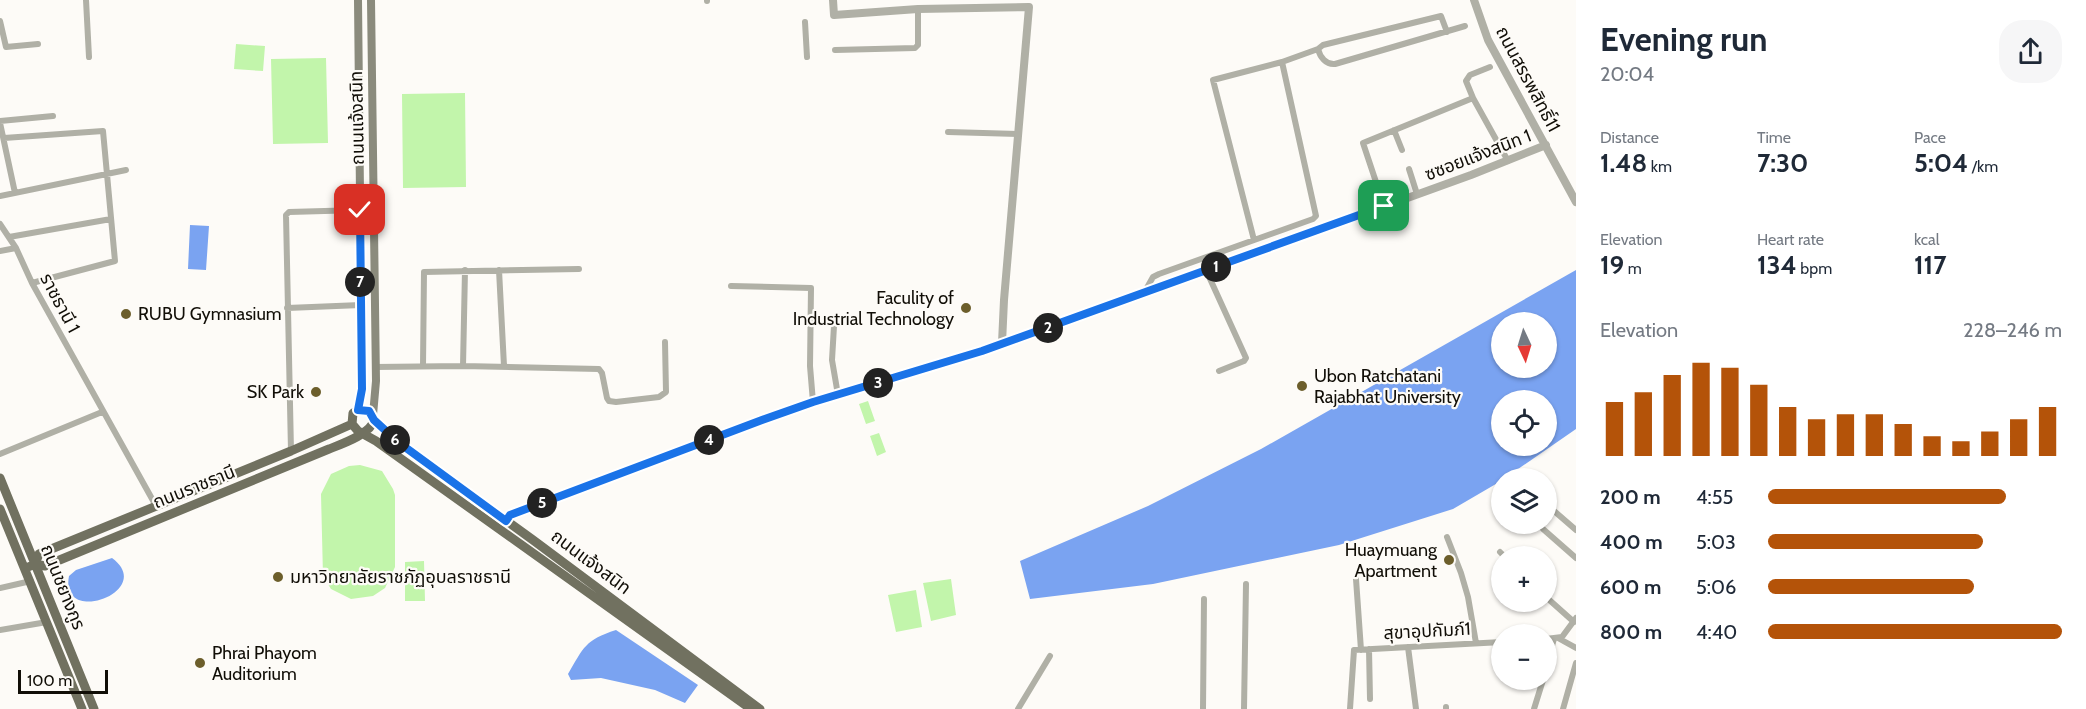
<!DOCTYPE html>
<html lang="en">
<head>
<meta charset="utf-8">
<style>
	:root { --surface:#fff; --page:#f6f6f7; --text:#1f2937; --muted:#747a83; --accent:#b45309 }
	body { margin:0; font-family:Cabin,"Noto Sans Thai",sans-serif; background:var(--page); color:var(--text); height:100vh; display:flex; flex-direction:column; font-size:22px; white-space:nowrap }
	* { box-sizing:border-box; margin:0 }
	p { font-size:20px; color:var(--muted) }
	.icon { flex:none; width:33px; height:33px; fill:none; stroke:currentColor; stroke-width:2; stroke-linecap:round; stroke-linejoin:round }
	.map { position:relative; flex:1; overflow:hidden }
	.panel { display:flex; flex-direction:column; background:var(--surface); width:510px }
	.panel>* { flex:none }
	.needle { width:39px; rotate:176deg }
	.buttons { position:absolute; left:1491px; top:312px; display:grid; gap:12px }
	.buttons a { display:grid; place-items:center; width:66px; height:66px; border-radius:50%; background:var(--surface); box-shadow:0 2px 4px #0004; font-size:30px }
	.scale { position:absolute; left:18px; bottom:15px; width:90px; box-sizing:border-box; padding-left:6px; border:3px solid #110e07; border-top:0; font-size:16px; line-height:21px; white-space:nowrap; color:#110e07; -webkit-text-stroke:4px #fdfbf7; paint-order:stroke }
	.pin { position:absolute; display:grid; place-items:center; width:51px; height:51px; color:#fff; margin:-26px; border-radius:12px; box-shadow:0 3px 9px #0006 }
	.km { position:absolute; width:30px; height:30px; margin:-15px; border-radius:50%; background:#222; color:#fff; font-size:16px; line-height:30px; text-align:center }
	.round { display:grid; place-items:center; flex:none; width:63px; height:63px; border-radius:24px; background:var(--page) }
	.headline { display:flex; align-items:center; justify-content:space-between; height:102px; padding:0 24px }
	h1 { font-size:33px; font-weight:700; line-height:45px }
	.stats { display:grid; grid-template-columns:repeat(3,1fr); gap:9px; height:102px; padding:6px 24px }
	.stats div { display:grid; align-content:center }
	.stats b { font-size:26px; font-weight:700 }
	.stats small { font-size:16px; font-weight:400 }
	.stats p { font-size:16px }
	.chart { height:168px; padding:12px 24px }
	.chart p { display:flex; justify-content:space-between }
	.chart svg { width:100%; height:108px; margin-top:6px; stroke:var(--accent); stroke-width:6 }
	ul { padding:0 24px; list-style:none; font-size:20px }
	li { display:grid; grid-template-columns:96px 72px 1fr; align-items:center; height:45px }
	li i { height:15px; border-radius:8px; background:var(--accent) }
	main { display:flex; flex:1; min-height:0 }
	.map>svg:first-child { display:block }
	.green { fill:#c2f5ab }
	.water { fill:#7aa3f1; fill-rule:evenodd }
	.lines { fill:none; stroke-linecap:round; stroke-linejoin:round }
	.minor { stroke:#b0b0a6; stroke-width:6 }
	.tertiary { stroke:#b0b0a6; stroke-width:8 }
	.secondary { stroke:#8b8b7d; stroke-width:8 }
	.primary { stroke:#717160; stroke-width:9 }
	.route-casing { stroke:#fff; stroke-width:12 }
	.route { stroke:#1a73e8; stroke-width:8 }
	.poi-dot { fill:#6c5e2b; stroke:#fdfbf7; stroke-width:2 }
	.labels { text-anchor:middle; stroke-width:4.5; stroke-linejoin:round; paint-order:stroke }
	.street-label { font-size:18px; fill:#110e07; stroke:#fdfbf7 }
	.poi-label { font-size:18px; fill:#110e07; stroke:#fdfbf7; text-anchor:start }
</style>
</head>
<body>
<main>
<div class="map">
<svg width="1576" height="709" viewBox="0 0 1576 709">
	<rect width="100%" height="100%" fill="#fdfbf7"/>
	<path class="green" d="M 236,44 L 265,46 L 263,71 L 234,69 Z
		M 326,58 L 328,143 L 273,144 L 271,59 Z
		M 465,93 L 466,187 L 403,188 L 402,94 Z
		M 868,401 L 875,421 L 866,424 L 859,404 Z
		M 879,433 L 886,452 L 877,456 L 870,436 Z
		M 360,465 L 382,471 L 393,489 L 395,495 L 395,567 L 385,588 L 373,596 L 351,599 L 331,589 L 323,576 L 321,494 L 331,474 L 349,466 Z
		M 424,561 L 425,601 L 405,601 L 405,562 Z
		M 951,579 L 956,615 L 931,621 L 923,583 Z
		M 916,590 L 922,627 L 896,632 L 888,595 Z"/>
	<path class="water" d="M 190,225 L 209,226 L 206,270 L 188,269 Z
		M 1576,270 L 1576,429 L 1505,478 L 1502,478 L 1501,481 L 1453,509 L 1339,545 L 1153,584 L 1030,599 L 1020,561 L 1148,506 L 1261,449 ZM 1502,322 L 1546,322 L 1546,368 L 1502,368 ZM 1502,400 L 1546,400 L 1546,446 L 1502,446 Z
		M 112,558 C 157,591 59,627 69,576 L 76,570 Z
		M 616,630 L 698,685 L 685,703 L 655,690 L 601,678 L 571,680 L 568,674 C 584,647 585,640 616,630 Z"/>
	<g class="lines">
		<path class="minor" d="M 86,0 L 89,57
			M 707,1 L 707,0
			M 0,21 L 6,47 L 38,44
			M 805,22 L 807,57
			M 1318,49 L 1323,45 L 1441,16 L 1447,32
			M 835,50 L 915,48 L 918,45 L 918,9
			M 1490,67 L 1470,75 L 1466,81 L 1473,98 L 1508,161
			M 0,121 L 53,116
			M 0,123 L 15,193
			M 1394,130 L 1402,150
			M 948,132 L 1019,134
			M 4,138 L 103,131 L 115,261 L 32,283
			M 1409,169 L 1417,194
			M 0,196 L 126,170
			M 1384,206 L 1363,143 L 1473,98
			M 0,224 L 16,248 L 32,283 L 156,506
			M 9,237 L 111,219
			M 1254,240 L 1213,80 L 1282,62 L 1318,49 C 1320,57 1326,65 1335,64 L 1465,26
			M 0,251 L 16,248
			M 499,270 L 504,366
			M 1206,270 L 1246,358 L 1244,361 L 1219,371
			M 731,286 L 811,288 L 810,366 L 813,402
			M 1144,293 L 1153,277 L 1159,274 L 1313,219 L 1316,216 L 1282,62
			M 287,308 L 361,305
			M 834,326 L 832,360 L 838,395
			M 423,366 L 424,272 L 579,269
			M 463,366 L 465,270
			M 375,367 L 463,366 L 599,369 L 602,373 L 607,398 L 609,401 L 616,402 L 659,397 L 666,392 L 665,342
			M 291,451 L 286,215 L 289,212 L 360,210
			M 0,454 L 102,412
			M 1546,504 L 1576,530
			M 1543,529 L 1576,558
			M 1447,537 L 1461,573 L 1468,597 L 1476,643
			M 1500,552 L 1504,556
			M 1356,579 L 1361,650
			M 0,588 L 31,581
			M 1546,597 L 1574,622
			M 0,630 L 47,622
			M 1558,638 L 1576,648
			M 1546,639 L 1562,637 L 1576,618
			M 1408,647 L 1416,709
			M 1369,649 L 1370,699
			M 1546,666 L 1554,639
			M 1446,707 L 1446,709
			M 1018,709 L 1050,656
			M 1203,709 L 1204,599
			M 1244,709 L 1246,584
			M 1350,709 L 1354,650 L 1502,642
			M 1534,709 L 1543,680
			M 1563,709 L 1576,663"/>
		<path class="tertiary" d="M 833,0 L 834,15 L 918,9 L 1029,7 L 1004,300 L 1002,343
			M 1474,0 L 1488,40 L 1576,202
			M 506,521 L 510,515 L 762,420 L 813,402 L 982,352 L 1471,175 L 1546,145"/>
		<path class="secondary" d="M 371,0 L 376,381 L 373,415
			M 358,410 L 362,389 L 358,0"/>
		<path class="primary" d="M 0,478 L 94,709
			M 0,509 L 82,709
			M 35,564 L 39,554 L 291,451 L 352,424
			M 26,568 L 35,564 L 45,566 L 329,449 C 342,444 371,434 374,420
			M 751,709 L 376,441 L 358,431 L 352,424 L 353,413 L 358,410 L 369,411 L 374,420 L 398,442 L 533,540 L 760,709"/>
	</g>
	<g class="lines">
		<g class="route-casing">
			<path id="route" d="M 360,210 L 362,389 L 358,410 L 369,411 L 374,420 L 398,442 L 506,521 L 510,515 L 762,420 L 813,402 L 982,351 L 1384,206"/>
		</g>
		<use href="#route" class="route"/>
	</g>
	<g class="poi-dot">
		<circle cx="966" cy="308" r="6"/>
		<circle cx="126" cy="314" r="6"/>
		<circle cx="1302" cy="386" r="6"/>
		<circle cx="316" cy="392" r="6"/>
		<circle cx="1449" cy="560" r="6"/>
		<circle cx="278" cy="577" r="6"/>
		<circle cx="200" cy="663" r="6"/>
	</g>
	<g class="labels">
		<g class="street-label">
			<text transform="translate(1528 79) rotate(62)" y="6">ถนนสรรพสิทธิ์11</text>
			<text transform="translate(357 118) rotate(-91)" y="6">ถนนแจ้งสนิท</text>
			<text transform="translate(1478 155) rotate(-21)" y="6">ซซอยแจ้งสนิท 1</text>
			<text transform="translate(60 303) rotate(62)" y="6">ราชธานี 1</text>
			<text transform="translate(194 487) rotate(-22)" y="6">ถนนราชธานี</text>
			<text transform="translate(591 562) rotate(37)" y="6">ถนนแจ้งสนิท</text>
			<text transform="translate(63 587) rotate(68)" y="6">ถนนชยางกูร</text>
			<text transform="translate(1427 631) rotate(-3)" y="6">สุขาอุปกัมภ์1</text>
		</g>
		<g class="poi-label">
			<text x="954" y="304" text-anchor="end">Faculity of<tspan x="954" dy="21">Industrial Technology</tspan></text>
			<text x="138" y="320">RUBU Gymnasium</text>
			<text x="1314" y="382">Ubon Ratchatani<tspan x="1314" dy="21">Rajabhat University</tspan></text>
			<text x="304" y="398" text-anchor="end">SK Park</text>
			<text x="1437" y="556" text-anchor="end">Huaymuang<tspan x="1437" dy="21">Apartment</tspan></text>
			<text x="290" y="583">มหาวิทยาลัยราชภัฏอุบลราชธานี</text>
			<text x="212" y="659">Phrai Phayom<tspan x="212" dy="21">Auditorium</tspan></text>
		</g>
	</g>
</svg>
<div class="buttons">
<a><svg class="needle" viewBox="-14 -14 28 28"><path d="M0-13l5 13h-10z" fill="#e53935"/><path d="M0 13l5-13h-10z" fill="#747a83"/></svg></a>
<a><svg class="icon" aria-label="locate" viewBox="0 0 24 24"><circle cx="12" cy="12" r="6"/><path d="M12 2v4M12 18v4M2 12h4M18 12h4"/></svg></a>
<a><svg class="icon" aria-label="layers" viewBox="0 0 24 24"><path d="M12 4l9 5-9 5-9-5zM3 14l9 5 9-5"/></svg></a>
<a>+</a>
<a>−</a>
</div>
<div class="scale">100 m</div>
<div class="pin" style="left:1384px;top:206px;background:#1e9e55"><svg class="icon" aria-label="arrive" viewBox="0 0 24 24"><path d="M6 21V4h12l-3 4 3 4H6"/></svg></div>
<div class="pin" style="left:360px;top:210px;background:#d93025"><svg class="icon" aria-label="check" viewBox="0 0 24 24"><path d="M5 12l5 5 9-10"/></svg></div>
<b class="km" style="left:1216px;top:267px">1</b>
<b class="km" style="left:1048px;top:328px">2</b>
<b class="km" style="left:878px;top:383px">3</b>
<b class="km" style="left:709px;top:440px">4</b>
<b class="km" style="left:542px;top:503px">5</b>
<b class="km" style="left:395px;top:440px">6</b>
<b class="km" style="left:360px;top:282px">7</b>
</div>
<section class="panel">
<div class="headline"><div><h1>Evening run</h1><p>20:04</p></div><a class="round"><svg class="icon" aria-label="share" viewBox="0 0 24 24"><path d="M12 15V3M7 8l5-5 5 5M5 13v7h14v-7"/></svg></a></div>
<div class="stats">
<div><p>Distance</p><b>1.48<small> km</small></b></div>
<div><p>Time</p><b>7:30</b></div>
<div><p>Pace</p><b>5:04<small> /km</small></b></div>
</div>
<div class="stats">
<div><p>Elevation</p><b>19<small> m</small></b></div>
<div><p>Heart rate</p><b>134<small> bpm</small></b></div>
<div><p>kcal</p><b>117</b></div>
</div>
<div class="chart"><p><span>Elevation</span>228–246 m</p>
<svg viewBox="0 0 160 44" preserveAspectRatio="none"><path d="M5 44V22M15 44V18M25 44V11M35 44V6M45 44V8M55 44V15M65 44V24M75 44V29M85 44V27M95 44V27M105 44V31M115 44V36M125 44V38M135 44V34M145 44V29M155 44V24"/></svg>
</div>
<ul>
<li><b>200 m</b>4:55<i style="width:81%"></i></li>
<li><b>400 m</b>5:03<i style="width:73%"></i></li>
<li><b>600 m</b>5:06<i style="width:70%"></i></li>
<li><b>800 m</b>4:40<i style="width:100%"></i></li>
</ul>
</section>
</main>
</body>
</html>
